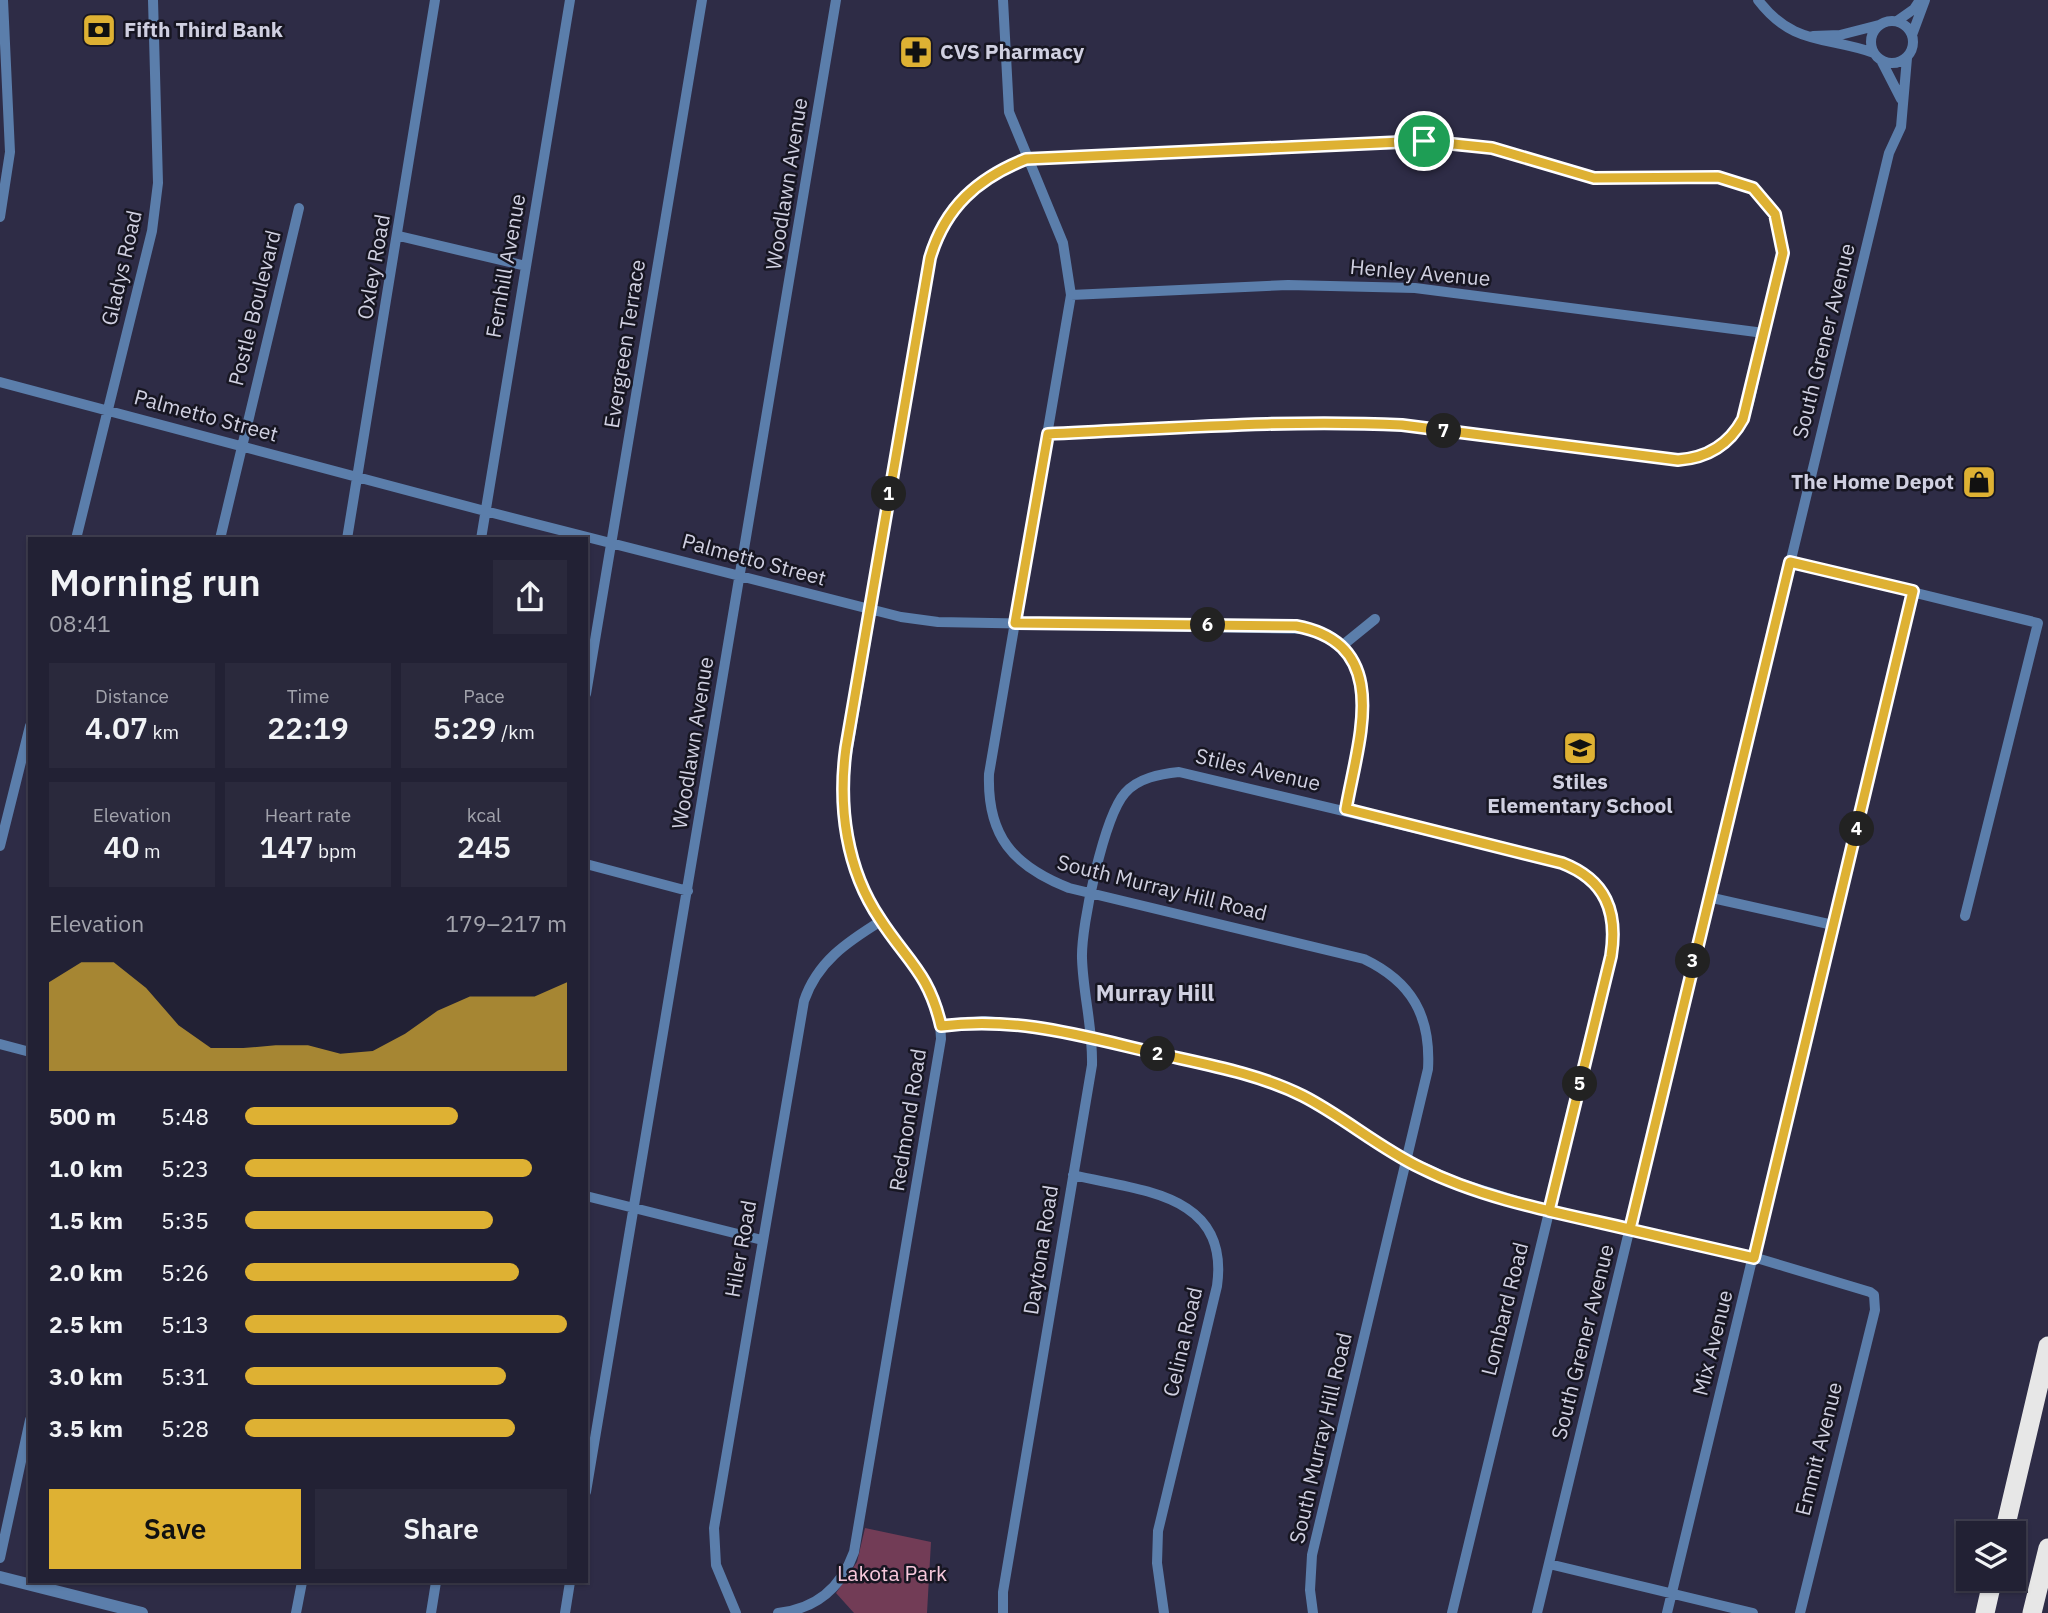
<!DOCTYPE html>
<html lang="en">
<head>
<meta charset="utf-8">
<style>
	:root { --surface:#222134; --page:#2a293c; --text:#f1f3f6; --muted:#a2a3ac; --line:#3f3e4f; --accent:#deb133 }
	body { margin:0; font-family:"IBM Plex Sans",sans-serif; background:var(--page); color:var(--text); height:100vh; display:flex; flex-direction:column; font-size:26px; white-space:nowrap }
	* { box-sizing:border-box; margin:0 }
	p { font-size:23px; color:var(--muted) }
	.icon { flex:none; width:38px; height:38px; fill:none; stroke:currentColor; stroke-width:2; stroke-linecap:round; stroke-linejoin:round }
	.map { position:relative; flex:1; overflow:hidden }
	.sheet { position:absolute; left:28px; top:537px; width:560px; height:1046px; display:flex; flex-direction:column; background:var(--surface); border-radius:0px; box-shadow:0 2px 5px #0004,0 0 0 2px var(--line) }
	.sheet>* { flex:none }
	.buttons { position:absolute; left:1956px; top:1521px; display:grid; gap:14px }
	.buttons a { display:grid; place-items:center; width:70px; height:70px; border-radius:0px; background:var(--surface); box-shadow:0 2px 5px #0004,0 0 0 2px var(--line); font-size:35px }
	.pin { position:absolute; display:grid; place-items:center; width:60px; height:60px; color:#fff; margin:-30px; border:4px solid #fff; border-radius:50%; box-shadow:0 2px 7px #0007 }
	.km { position:absolute; width:35px; height:35px; margin:-18px; border-radius:50%; background:#222; color:#fff; font-size:19px; line-height:35px; text-align:center }
	.round { display:grid; place-items:center; flex:none; width:74px; height:74px; border-radius:0px; background:var(--page) }
	.overview { display:flex; align-items:center; justify-content:space-between; height:119px; padding:0 21px }
	h1 { font-size:38px; font-weight:600; line-height:52px }
	.stats { display:grid; grid-template-columns:repeat(3,1fr); gap:10px; height:119px; padding:7px 21px }
	.stats div { display:grid; align-content:center; border-radius:0px; background:var(--page); text-align:center }
	.stats b { font-size:30px; font-weight:600 }
	.stats small { font-size:19px; font-weight:400 }
	.stats p { font-size:19px }
	.chart { height:196px; padding:14px 21px }
	.chart p { display:flex; justify-content:space-between }
	.chart svg { width:100%; height:126px; margin-top:7px; fill:var(--accent); opacity:.7 }
	.action { display:flex; gap:14px; margin-top:auto; padding:14px 21px }
	.action a { flex:1; height:80px; border-radius:0px; background:var(--accent); color:#111; font-size:28px; font-weight:600; line-height:80px; text-align:center }
	.action a+a { background:var(--page); color:var(--text) }
	ul { padding:0 21px; list-style:none; font-size:23px }
	li { display:grid; grid-template-columns:112px 84px 1fr; align-items:center; height:52px }
	li i { height:18px; border-radius:9px; background:var(--accent) }
	.map>svg:first-child { display:block }
	.green { fill:#723c56 }
	.lines { fill:none; stroke-linecap:round; stroke-linejoin:round }
	.minor { stroke:#5b7eab; stroke-width:10 }
	.tertiary { stroke:#5b7eab; stroke-width:12 }
	.motorway { stroke:#e7e7e7; stroke-width:19 }
	.route-casing { stroke:#fff; stroke-width:14 }
	.route { stroke:#deb133; stroke-width:9 }
	.labels { text-anchor:middle; stroke-width:5; stroke-linejoin:round; paint-order:stroke }
	.poi-label { font-size:21px; font-weight:bold; fill:#d0d0e1; stroke:#171622; text-anchor:start }
	.street-label { font-size:21px; fill:#d0d0e1; stroke:#171622 }
	.park-label { font-size:21px; fill:#f8c9dc; stroke:#171622 }
	.neighbourhood-label { font-size:23px; font-weight:bold; fill:#d0d0e1; stroke:#171622 }
</style>
</head>
<body>
<div class="map">
<svg width="2048" height="1613" viewBox="0 0 2048 1613">
	<rect width="100%" height="100%" fill="#2e2c46"/>
	<path class="green" d="M 865,1528 L 931,1542 L 927,1613 L 854,1613 L 836,1593 L 857,1562 Z"/>
	<g class="lines">
		<path class="minor" d="M 1003,0 L 1009,112 L 1063,243 L 1071,295 L 989,774 C 987,836 1013,866 1069,888 L 1364,959 C 1412,982 1431,1016 1428,1069 L 1312,1555 L 1310,1590 L 1313,1613
			M 1758,0 C 1793,46 1826,36 1874,53
			M1871 42a21 21 0 1 1 42 0a21 21 0 1 1-42 0Z
			M 1897,21 L 1914,9 L 1920,0
			M 1912,35 L 1925,0
			M 1813,36 L 1840,35 L 1879,25
			M 1881,60 L 1901,99
			M 0,217 L 10,152 L 3,0
			M 399,236 L 526,266
			M 1071,295 L 1288,285 L 1415,288 L 1764,333
			M 0,382 L 485,511 L 901,617 L 938,622 L 1311,629 C 1391,658 1357,746 1346,809
			M 76,539 L 152,231 L 158,183 L 153,0
			M 220,539 L 299,208
			M 347,539 L 435,0
			M 481,539 L 570,0
			M 1790,562 L 2038,623 L 1965,916
			M 1343,645 L 1375,619
			M 586,694 L 702,0
			M 0,846 L 30,726
			M 586,864 L 688,891
			M 1708,897 L 1833,925
			M 941,1025 L 985,1021 L 1035,1026 L 1258,1078 L 1305,1097 L 1392,1153 L 1456,1182 L 1549,1211 L 1760,1259 L 1870,1292 L 1874,1295 L 1875,1310 L 1800,1613
			M 0,1044 L 30,1052
			M 1073,1175 C 1140,1191 1230,1193 1217,1286 L 1158,1531 L 1157,1563 L 1164,1613
			M 586,1196 L 762,1240
			M 586,1492 L 836,0
			M 0,1558 L 30,1420
			M 1549,1564 L 1753,1613
			M 296,1613 L 302,1582
			M 431,1613 L 436,1582
			M 565,1613 L 570,1582
			M 736,1613 L 716,1565 L 714,1528 L 804,1001 C 817,962 847,942 881,921
			M 778,1613 C 816,1609 841,1588 854,1552 L 941,1039 C 941,983 901,957 876,913 C 851,872 843,826 843,778 L 930,258 C 945,207 978,178 1026,159 L 1424,141 L 1491,148 L 1594,178 L 1718,177 C 1815,196 1776,284 1760,349 C 1754,376 1751,415 1733,436 C 1717,454 1693,461 1670,459 C 1566,446 1461,427 1357,423 C 1254,419 1150,429 1048,434
			M 1003,1613 L 1003,1592 L 1092,1065 C 1093,1028 1083,994 1082,958 C 1081,925 1104,817 1125,793 C 1138,778 1160,774 1179,772 L 1562,863 C 1606,880 1619,912 1611,956 L 1452,1613
			M 1537,1613 L 1889,153 L 1901,127 L 1907,58
			M 1667,1613 L 1913,591"/>
		<path class="tertiary" d="M 0,1577 L 142,1613"/>
		<path class="motorway" d="M 2004,1533 L 2048,1346
			M 1985,1613 L 1993,1578
			M 2032,1613 L 2048,1548"/>
	</g>
	<g class="lines">
		<g class="route-casing">
			<path id="route" d="M 1424,141 L 1026,159 C 978,178 945,207 930,258 L 846,748 C 838,806 846,869 880,919 C 907,961 929,973 941,1026 C 1019,1016 1085,1037 1160,1054 C 1209,1065 1259,1074 1303,1096 C 1344,1117 1379,1148 1421,1168 C 1485,1200 1560,1213 1630,1229 L 1790,562 L 1913,591 L 1754,1258 L 1549,1211 L 1611,956 C 1618,912 1606,880 1562,863 L 1346,809 C 1358,740 1394,644 1296,626 L 1015,623 L 1048,434 C 1166,429 1284,419 1402,425 L 1678,460 C 1707,458 1729,445 1743,419 L 1783,253 L 1775,214 L 1753,188 L 1718,177 L 1594,178 L 1492,148 L 1424,141"/>
		</g>
		<use href="#route" class="route"/>
	</g>
	<defs>
		<g id="bank-square" transform="scale(1.75)"><rect x="-9" y="-9" width="18" height="18" rx="4" fill="#deb133" stroke="#171622"/><path d="M-6-4H6V4H-6ZM0-2.3a2.3 2.3 0 1 0 0 4.6a2.3 2.3 0 1 0 0-4.6Z" fill="#111"/></g>
		<g id="pharmacy-square" transform="scale(1.75)"><rect x="-9" y="-9" width="18" height="18" rx="4" fill="#deb133" stroke="#171622"/><path d="M-2-6h4v4h4v4h-4v4h-4v-4h-4v-4h4Z" fill="#111"/></g>
		<g id="shop-square" transform="scale(1.75)"><rect x="-9" y="-9" width="18" height="18" rx="4" fill="#deb133" stroke="#171622"/><path d="M-5-2.5h2.3a2.7 3.5 0 0 1 5.4 0H5L5.5 6h-11ZM-1.5-2.5h3a1.5 2.3 0 0 0-3 0Z" fill="#111"/></g>
		<g id="school-square" transform="scale(1.75)"><rect x="-9" y="-9" width="18" height="18" rx="4" fill="#deb133" stroke="#171622"/><path d="M0-5L7-2L0 1L-7-2ZM-4 1L0 2.5L4 1V4Q0 6-4 4Z" fill="#111"/></g>
	</defs>
	<g fill-rule="evenodd">
		<use href="#bank-square" x="99" y="30"/>
		<use href="#pharmacy-square" x="916" y="52"/>
		<use href="#shop-square" x="1979" y="482"/>
		<use href="#school-square" x="1580" y="748"/>
	</g>
	<g class="labels">
		<g class="poi-label">
			<text x="124" y="37">Fifth Third Bank</text>
			<text x="940" y="59">CVS Pharmacy</text>
			<text x="1954" y="489" text-anchor="end">The Home Depot</text>
			<text x="1580" y="789" text-anchor="middle">Stiles<tspan x="1580" dy="24">Elementary School</tspan></text>
		</g>
		<g class="street-label">
			<text transform="translate(787 184) rotate(-81)" y="7">Woodlawn Avenue</text>
			<text transform="translate(506 266) rotate(-80)" y="7">Fernhill Avenue</text>
			<text transform="translate(374 267) rotate(-80)" y="7">Oxley Road</text>
			<text transform="translate(122 268) rotate(-77)" y="7">Gladys Road</text>
			<text transform="translate(1420 273) rotate(5)" y="7">Henley Avenue</text>
			<text transform="translate(255 308) rotate(-76)" y="7">Postle Boulevard</text>
			<text transform="translate(1824 341) rotate(-76)" y="7">South Grener Avenue</text>
			<text transform="translate(625 344) rotate(-81)" y="7">Evergreen Terrace</text>
			<text transform="translate(206 416) rotate(15)" y="7">Palmetto Street</text>
			<text transform="translate(754 560) rotate(15)" y="7">Palmetto Street</text>
			<text transform="translate(693 743) rotate(-81)" y="7">Woodlawn Avenue</text>
			<text transform="translate(1258 770) rotate(13)" y="7">Stiles Avenue</text>
			<text transform="translate(1162 888) rotate(14)" y="7">South Murray Hill Road</text>
			<text transform="translate(908 1120) rotate(-81)" y="7">Redmond Road</text>
			<text transform="translate(741 1249) rotate(-80)" y="7">Hiler Road</text>
			<text transform="translate(1041 1250) rotate(-81)" y="7">Daytona Road</text>
			<text transform="translate(1505 1309) rotate(-76)" y="7">Lombard Road</text>
			<text transform="translate(1183 1342) rotate(-77)" y="7">Celina Road</text>
			<text transform="translate(1583 1342) rotate(-76)" y="7">South Grener Avenue</text>
			<text transform="translate(1713 1343) rotate(-76)" y="7">Mix Avenue</text>
			<text transform="translate(1321 1438) rotate(-77)" y="7">South Murray Hill Road</text>
			<text transform="translate(1819 1449) rotate(-76)" y="7">Emmit Avenue</text>
		</g>
		<g class="park-label">
			<text x="892" y="1581">Lakota Park</text>
		</g>
		<g class="neighbourhood-label">
			<text x="1155" y="1001">Murray Hill</text>
		</g>
	</g>
</svg>
<div class="buttons">
<a><svg class="icon" aria-label="layers" viewBox="0 0 24 24"><path d="M12 4l9 5-9 5-9-5zM3 14l9 5 9-5"/></svg></a>
</div>
<div class="pin" style="left:1424px;top:141px;background:#1e9e55"><svg class="icon" aria-label="arrive" viewBox="0 0 24 24"><path d="M6 21V4h12l-3 4 3 4H6"/></svg></div>
<b class="km" style="left:889px;top:494px">1</b>
<b class="km" style="left:1158px;top:1054px">2</b>
<b class="km" style="left:1693px;top:961px">3</b>
<b class="km" style="left:1857px;top:829px">4</b>
<b class="km" style="left:1580px;top:1084px">5</b>
<b class="km" style="left:1208px;top:625px">6</b>
<b class="km" style="left:1444px;top:431px">7</b>
<section class="sheet">
<div class="overview"><div><h1>Morning run</h1><p>08:41</p></div><a class="round"><svg class="icon" aria-label="share" viewBox="0 0 24 24"><path d="M12 15V3M7 8l5-5 5 5M5 13v7h14v-7"/></svg></a></div>
<div class="stats">
<div><p>Distance</p><b>4.07<small> km</small></b></div>
<div><p>Time</p><b>22:19</b></div>
<div><p>Pace</p><b>5:29<small> /km</small></b></div>
</div>
<div class="stats">
<div><p>Elevation</p><b>40<small> m</small></b></div>
<div><p>Heart rate</p><b>147<small> bpm</small></b></div>
<div><p>kcal</p><b>245</b></div>
</div>
<div class="chart"><p><span>Elevation</span>179–217 m</p>
<svg viewBox="0 0 160 44" preserveAspectRatio="none"><path d="M0 44V13L10 6L20 6L30 15L40 28L50 36L60 36L70 35L80 35L90 38L100 37L110 31L120 23L130 18L140 18L150 18L160 13V44z"/></svg>
</div>
<ul>
<li><b>500 m</b>5:48<i style="width:66%"></i></li>
<li><b>1.0 km</b>5:23<i style="width:89%"></i></li>
<li><b>1.5 km</b>5:35<i style="width:77%"></i></li>
<li><b>2.0 km</b>5:26<i style="width:85%"></i></li>
<li><b>2.5 km</b>5:13<i style="width:100%"></i></li>
<li><b>3.0 km</b>5:31<i style="width:81%"></i></li>
<li><b>3.5 km</b>5:28<i style="width:84%"></i></li>
</ul>
<div class="action"><a>Save</a><a>Share</a></div>
</section>
</div>
</body>
</html>
